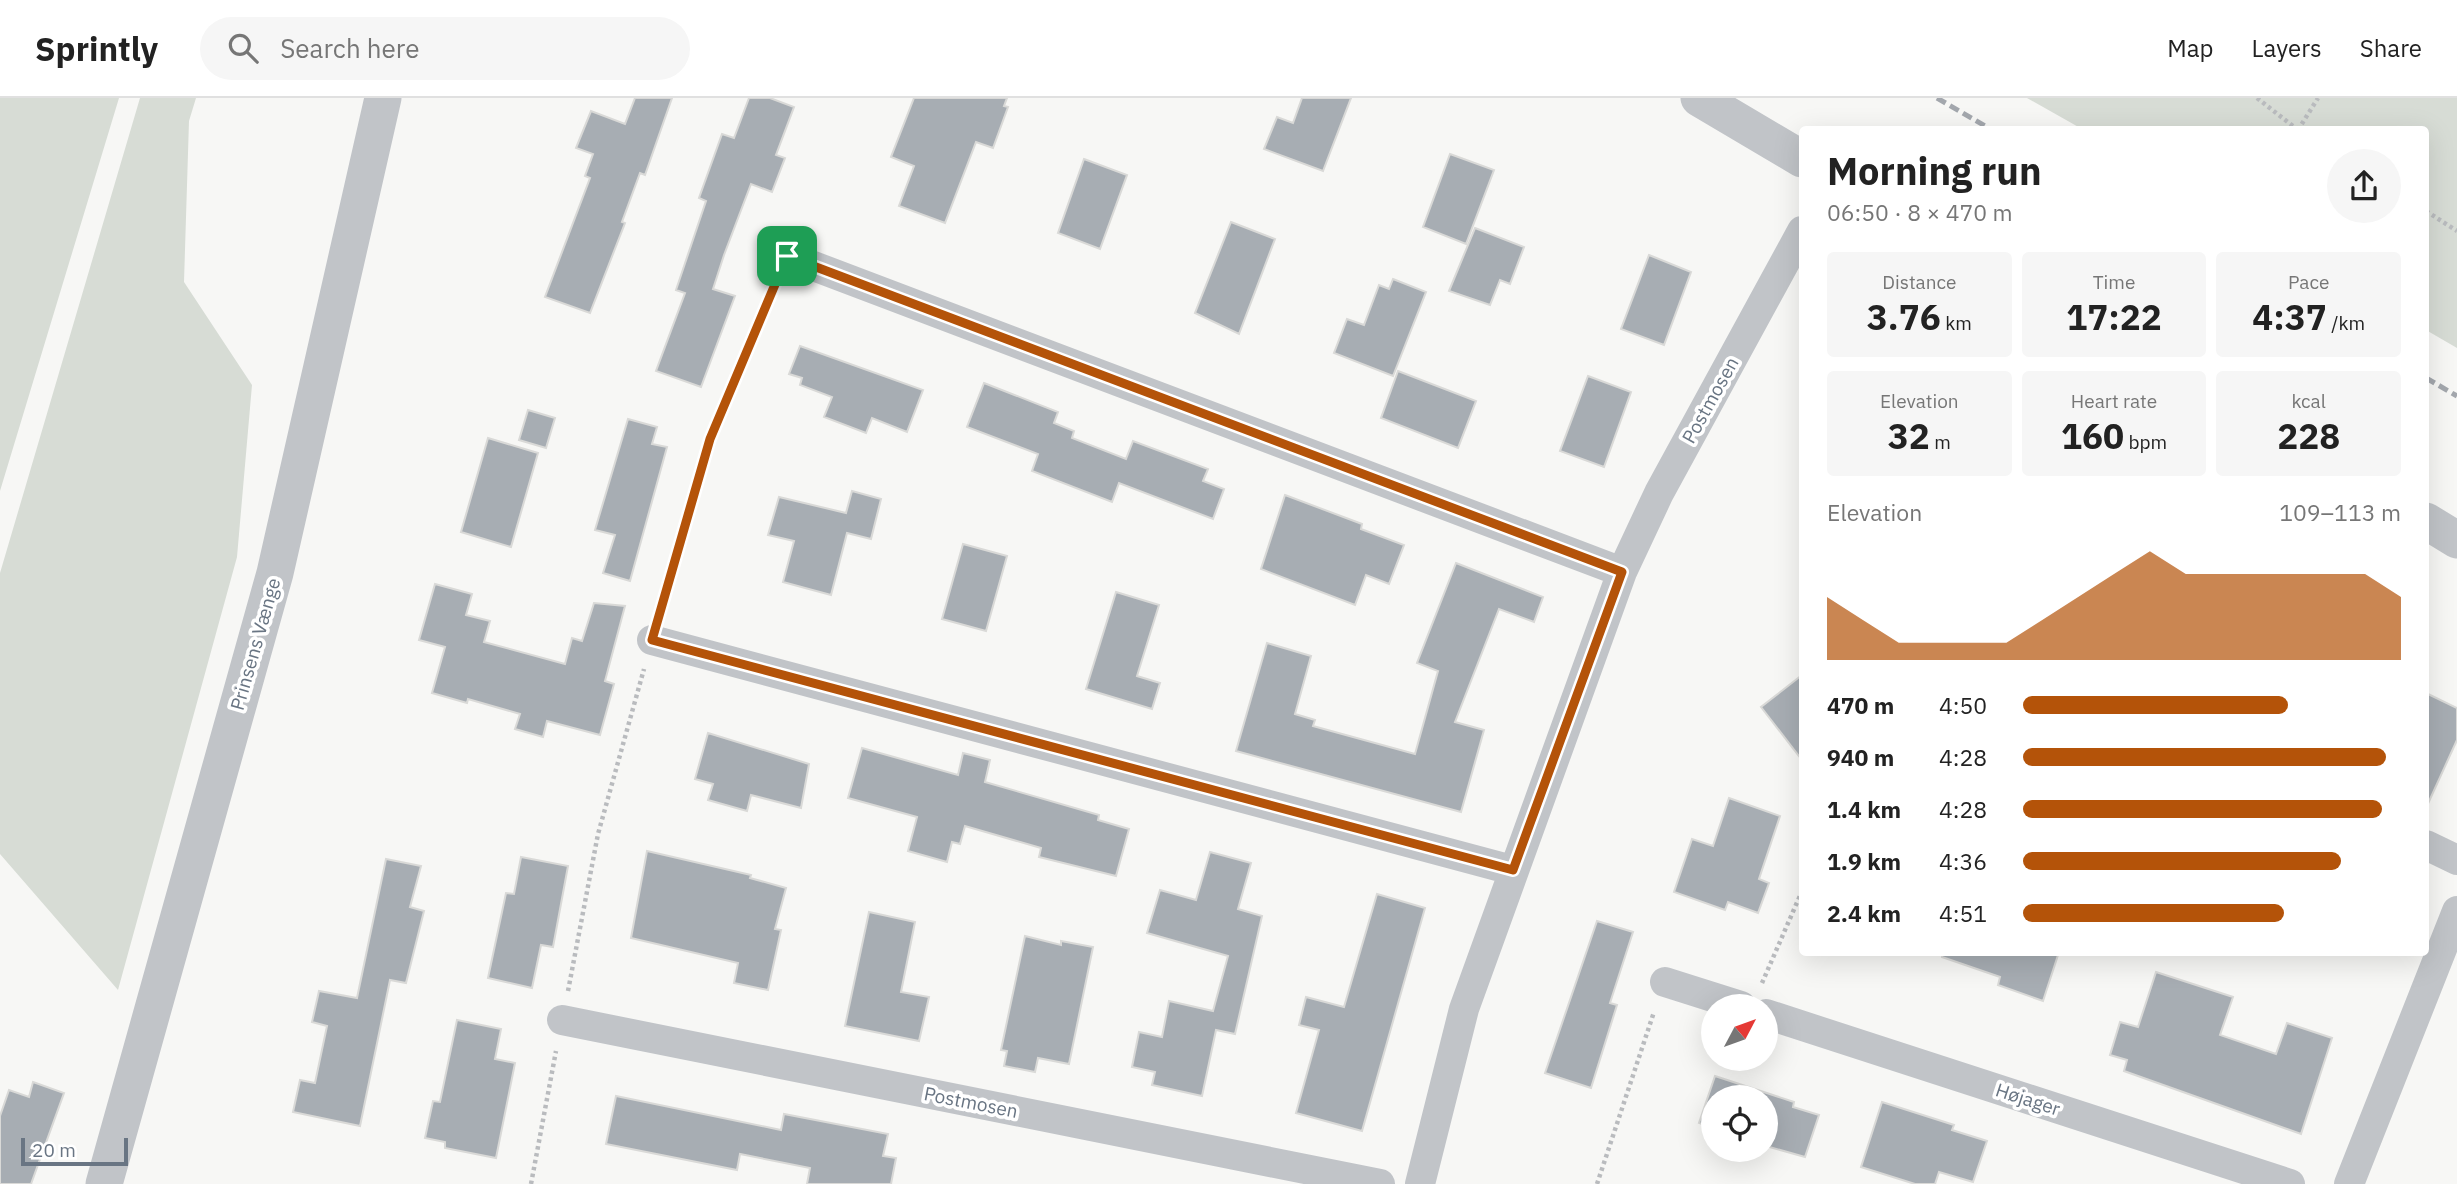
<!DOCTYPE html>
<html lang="en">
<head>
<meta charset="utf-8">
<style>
	:root { --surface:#fff; --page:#f6f6f6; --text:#222; --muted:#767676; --line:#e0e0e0; --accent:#b45309 }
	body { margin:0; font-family:"IBM Plex Sans",sans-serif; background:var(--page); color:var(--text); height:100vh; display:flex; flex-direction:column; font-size:26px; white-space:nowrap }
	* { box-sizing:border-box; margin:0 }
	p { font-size:23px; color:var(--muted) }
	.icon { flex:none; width:38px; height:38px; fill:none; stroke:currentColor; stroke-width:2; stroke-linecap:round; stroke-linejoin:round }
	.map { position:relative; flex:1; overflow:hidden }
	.side { position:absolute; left:1799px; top:28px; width:630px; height:830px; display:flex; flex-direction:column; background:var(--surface); border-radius:7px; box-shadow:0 7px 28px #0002 }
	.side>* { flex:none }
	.needle { width:46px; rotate:49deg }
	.controls { position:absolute; left:1701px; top:896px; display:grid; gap:14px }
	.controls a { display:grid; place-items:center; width:77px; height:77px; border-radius:50%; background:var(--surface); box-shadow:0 7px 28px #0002; font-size:35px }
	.scale { position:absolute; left:21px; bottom:18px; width:107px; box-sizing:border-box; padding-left:7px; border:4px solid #697583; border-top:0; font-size:19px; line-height:24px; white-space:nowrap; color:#697583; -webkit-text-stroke:5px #fff; paint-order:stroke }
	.pin { position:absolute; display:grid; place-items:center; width:60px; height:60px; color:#fff; margin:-30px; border-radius:14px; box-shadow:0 4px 10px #0006 }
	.round { display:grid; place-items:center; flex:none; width:74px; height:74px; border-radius:37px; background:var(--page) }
	.summary { display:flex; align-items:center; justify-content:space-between; height:119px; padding:0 28px }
	h1 { font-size:38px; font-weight:700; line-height:52px }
	.figures { display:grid; grid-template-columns:repeat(3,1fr); gap:10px; height:119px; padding:7px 28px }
	.figures div { display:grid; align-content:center; border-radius:7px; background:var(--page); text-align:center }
	.figures b { font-size:35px; font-weight:700 }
	.figures small { font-size:19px; font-weight:400 }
	.figures p { font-size:19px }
	.chart { height:196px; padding:14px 28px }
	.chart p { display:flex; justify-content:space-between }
	.chart svg { width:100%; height:126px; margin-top:7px; fill:var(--accent); opacity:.7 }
	ul { padding:0 28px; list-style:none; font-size:23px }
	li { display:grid; grid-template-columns:112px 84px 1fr; align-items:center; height:52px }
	li i { height:18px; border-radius:9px; background:var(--accent) }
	header { display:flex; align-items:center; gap:42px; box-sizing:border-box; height:98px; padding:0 35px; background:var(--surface); border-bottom:2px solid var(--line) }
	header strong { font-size:33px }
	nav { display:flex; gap:38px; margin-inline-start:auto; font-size:24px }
	.search { width:490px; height:63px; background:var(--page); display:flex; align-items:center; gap:18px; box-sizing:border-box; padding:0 24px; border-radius:38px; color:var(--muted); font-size:26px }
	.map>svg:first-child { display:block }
	.green { fill:#d7dcd5 }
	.building { fill:#a7adb3; stroke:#d9d9d7; stroke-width:2 }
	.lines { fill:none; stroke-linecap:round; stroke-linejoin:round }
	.path { stroke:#b9bbbe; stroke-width:4.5; stroke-dasharray:3.5 3.5; stroke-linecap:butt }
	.minor { stroke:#c1c4c8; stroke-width:30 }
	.tertiary { stroke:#c1c4c8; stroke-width:37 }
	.rail { stroke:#a3a7ad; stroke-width:5; stroke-dasharray:10 5; stroke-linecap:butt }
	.route-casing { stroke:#fff; stroke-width:14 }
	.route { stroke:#b45309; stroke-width:9 }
	.labels { text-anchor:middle; stroke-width:7; stroke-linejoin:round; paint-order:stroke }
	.street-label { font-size:19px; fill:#697583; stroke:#fff }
</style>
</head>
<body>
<header>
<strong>Sprintly</strong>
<div class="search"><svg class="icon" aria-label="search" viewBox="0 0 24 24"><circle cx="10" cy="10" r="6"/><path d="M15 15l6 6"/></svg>Search here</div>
<nav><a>Map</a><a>Layers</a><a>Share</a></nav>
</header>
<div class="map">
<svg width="2457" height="1086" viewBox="0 0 2457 1086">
	<rect width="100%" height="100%" fill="#f7f7f5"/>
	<path class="green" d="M 0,0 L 119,0 L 0,393 Z
		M 140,0 L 196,0 L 189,23 L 184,184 L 252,287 L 237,459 L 118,892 L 0,756 L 0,475 Z
		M 2027,0 L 2457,0 L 2457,250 L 2426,232 L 2426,32 L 2082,31 Z"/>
	<path class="building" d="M 635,0 L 672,0 L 645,77 L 640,75 L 622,124 L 625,125 L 590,215 L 545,199 L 590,80 L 585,78 L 593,56 L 576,50 L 591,13 L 625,26 Z
		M 749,0 L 770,0 L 794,9 L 776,57 L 785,60 L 772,94 L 751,86 L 724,157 L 713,191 L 735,198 L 701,289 L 656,273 L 685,195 L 676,192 L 706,103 L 699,100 L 722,36 L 734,40 Z
		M 914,0 L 1007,0 L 1004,8 L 1008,9 L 993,50 L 976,44 L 945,125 L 899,108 L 914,68 L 891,59 Z
		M 1302,0 L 1351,0 L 1323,73 L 1264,51 L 1277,19 L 1293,25 Z
		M 1450,56 L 1494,72 L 1466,146 L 1423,129 Z
		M 1084,61 L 1127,77 L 1100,151 L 1058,135 Z
		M 1231,124 L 1275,141 L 1239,236 L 1195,215 Z
		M 1475,130 L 1524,149 L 1510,186 L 1500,182 L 1490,207 L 1449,193 Z
		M 1649,157 L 1691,174 L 1664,247 L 1621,231 Z
		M 1393,181 L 1426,194 L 1393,278 L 1334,255 L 1347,221 L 1364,227 L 1379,187 L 1389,191 Z
		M 800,248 L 923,292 L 907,334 L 872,320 L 866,335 L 824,319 L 832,299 L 800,287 L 802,280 L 789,276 Z
		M 1398,273 L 1476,303 L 1458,350 L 1381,320 Z
		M 1588,278 L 1631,294 L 1604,369 L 1560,353 Z
		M 984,285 L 1058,314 L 1054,325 L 1074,333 L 1072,340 L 1126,361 L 1133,343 L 1208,371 L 1203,383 L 1224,391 L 1213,421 L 1119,385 L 1112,404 L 1032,373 L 1038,356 L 967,329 Z
		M 528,312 L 555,320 L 546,350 L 519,342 Z
		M 628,321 L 657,329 L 652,346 L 667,349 L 630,483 L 603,475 L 615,437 L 595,432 Z
		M 488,340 L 538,355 L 511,449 L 461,434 Z
		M 852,393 L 881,401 L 871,441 L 847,435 L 831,497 L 783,484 L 794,443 L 768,437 L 779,399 L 846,415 Z
		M 1285,397 L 1362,426 L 1361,431 L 1404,447 L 1389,486 L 1366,477 L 1355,507 L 1261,471 Z
		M 963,446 L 1007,458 L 986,533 L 942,521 Z
		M 1456,465 L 1543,499 L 1534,524 L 1499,511 L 1455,624 L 1484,632 L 1461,714 L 1236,653 L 1267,545 L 1311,558 L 1295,616 L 1315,622 L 1313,628 L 1415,656 L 1438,573 L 1417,565 Z
		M 435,486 L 472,496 L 466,517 L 490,523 L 484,544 L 565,566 L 572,540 L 582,543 L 594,505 L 625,508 L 605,583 L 614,586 L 600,637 L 547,623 L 543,639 L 515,631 L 520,616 L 468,601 L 467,605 L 432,595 L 445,549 L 419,542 Z
		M 1116,494 L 1159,507 L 1137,578 L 1160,585 L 1152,611 L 1086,591 Z
		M 1802,577 L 1802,662 L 1761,609 Z
		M 2426,595 L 2457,610 L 2457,642 L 2426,710 Z
		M 708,635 L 809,666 L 801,710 L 751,697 L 747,713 L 708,702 L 713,686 L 695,681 Z
		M 862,650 L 958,677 L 963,655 L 990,662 L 985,684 L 1099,717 L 1098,722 L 1129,731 L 1116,778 L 1039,759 L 1041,750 L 965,728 L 960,746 L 952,744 L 947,764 L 908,753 L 917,719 L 848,700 Z
		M 1729,700 L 1780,718 L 1759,781 L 1769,785 L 1758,815 L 1728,804 L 1725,812 L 1674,794 L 1692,741 L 1713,748 Z
		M 647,753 L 751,777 L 750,780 L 786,790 L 775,831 L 781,832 L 768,892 L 734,885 L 738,865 L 631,840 Z
		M 1210,754 L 1251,765 L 1238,811 L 1262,818 L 1235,936 L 1216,932 L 1202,998 L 1152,987 L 1155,974 L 1132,969 L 1139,934 L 1162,939 L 1169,903 L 1213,913 L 1228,858 L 1147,835 L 1160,792 L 1196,802 Z
		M 521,759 L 568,768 L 553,849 L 541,847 L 532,890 L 488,880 L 506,795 L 514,796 Z
		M 386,761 L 421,768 L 410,809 L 424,813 L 406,885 L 390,882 L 360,1028 L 293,1014 L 300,982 L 315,985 L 327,928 L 312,924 L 319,893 L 357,900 Z
		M 1377,796 L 1425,810 L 1362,1033 L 1296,1015 L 1319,932 L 1299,927 L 1306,899 L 1344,909 Z
		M 869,814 L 915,824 L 901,894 L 929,899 L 919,943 L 845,928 Z
		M 1597,823 L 1633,834 L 1610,905 L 1617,907 L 1591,990 L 1545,975 Z
		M 1025,838 L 1061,847 L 1061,843 L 1093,849 L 1069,966 L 1038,960 L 1035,974 L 1004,968 L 1007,953 L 1001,952 Z
		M 1943,854 L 2059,854 L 2043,903 L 1998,887 L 2000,879 L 1942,859 Z
		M 2156,874 L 2233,899 L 2220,937 L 2276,956 L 2287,925 L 2332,940 L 2301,1036 L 2124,973 L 2127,962 L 2110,957 L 2120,924 L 2138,929 Z
		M 457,922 L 501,931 L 495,961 L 515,965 L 496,1060 L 445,1050 L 445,1044 L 425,1040 L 433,1003 L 440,1004 Z
		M 1715,978 L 1794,1004 L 1793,1009 L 1819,1017 L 1805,1059 L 1766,1048 L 1766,999 L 1713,999 L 1713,1030 L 1699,1025 Z
		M 33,984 L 64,995 L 31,1086 L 0,1086 L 0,1018 L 9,992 L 29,999 Z
		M 616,998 L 781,1032 L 784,1016 L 888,1036 L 883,1058 L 896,1060 L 891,1086 L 807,1086 L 810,1070 L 740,1056 L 737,1072 L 606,1046 Z
		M 1882,1004 L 1954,1027 L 1952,1032 L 1987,1043 L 1973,1084 L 1939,1074 L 1935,1086 L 1915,1086 L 1861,1069 Z"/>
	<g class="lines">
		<path class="path" d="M 2257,0 L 2298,32
			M 2298,32 L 2318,0
			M 2426,113 L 2457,133
			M 661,512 L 710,341 L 775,187
			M 1762,885 L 1802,793
			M 568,893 L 598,736 L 644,571
			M 531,1086 L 556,953
			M 1597,1086 L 1654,914"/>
		<path class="minor" d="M 787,158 L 1622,474
			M 652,542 L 1512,772
			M 2426,747 L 2457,762
			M 1665,884 L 1741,908
			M 1766,916 L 2290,1086
			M 562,922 L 1380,1086
			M 1420,1086 L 1464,911 L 1622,474 L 1659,395 L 1802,133
			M 2349,1086 L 2457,813"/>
		<path class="tertiary" d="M 1699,0 L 1802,61
			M 2426,423 L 2457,442
			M 104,1086 L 275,475 L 383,0"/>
		<path class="rail" d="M 1937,0 L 1992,32
			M 2426,280 L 2457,298"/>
	</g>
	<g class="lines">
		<g class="route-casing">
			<path id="route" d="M 787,158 L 1622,474 L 1513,772 L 652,542 L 710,341 Z"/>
		</g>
		<use href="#route" class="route"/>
	</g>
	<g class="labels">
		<g class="street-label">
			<text transform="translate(1710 302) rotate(-61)" y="7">Postmosen</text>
			<text transform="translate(255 546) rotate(-74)" y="7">Prinsens Vænge</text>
			<text transform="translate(2028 1001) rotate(18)" y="7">Højager</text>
			<text transform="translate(971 1004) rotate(11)" y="7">Postmosen</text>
		</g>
	</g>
</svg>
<div class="controls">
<a><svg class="needle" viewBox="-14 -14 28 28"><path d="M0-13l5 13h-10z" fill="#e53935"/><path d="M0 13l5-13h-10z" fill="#767676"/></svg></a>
<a><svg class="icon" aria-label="locate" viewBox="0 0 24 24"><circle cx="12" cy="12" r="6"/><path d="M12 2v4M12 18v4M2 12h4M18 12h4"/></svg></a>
</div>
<div class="scale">20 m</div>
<div class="pin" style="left:787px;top:158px;background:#1e9e55"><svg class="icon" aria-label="arrive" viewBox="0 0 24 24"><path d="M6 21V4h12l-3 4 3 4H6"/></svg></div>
<section class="side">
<div class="summary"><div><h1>Morning run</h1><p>06:50 · 8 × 470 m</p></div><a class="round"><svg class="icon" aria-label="share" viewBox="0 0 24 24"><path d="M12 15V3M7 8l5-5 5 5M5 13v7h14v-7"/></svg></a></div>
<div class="figures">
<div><p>Distance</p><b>3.76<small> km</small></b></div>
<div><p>Time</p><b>17:22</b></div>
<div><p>Pace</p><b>4:37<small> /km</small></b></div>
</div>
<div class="figures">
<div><p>Elevation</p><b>32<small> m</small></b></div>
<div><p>Heart rate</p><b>160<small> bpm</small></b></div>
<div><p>kcal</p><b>228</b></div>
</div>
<div class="chart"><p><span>Elevation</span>109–113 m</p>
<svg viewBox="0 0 160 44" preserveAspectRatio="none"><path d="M0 44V22L10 30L20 38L30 38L40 38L50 38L60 30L70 22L80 14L90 6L100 14L110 14L120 14L130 14L140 14L150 14L160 22V44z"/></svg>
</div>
<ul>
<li><b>470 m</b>4:50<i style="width:70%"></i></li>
<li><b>940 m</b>4:28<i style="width:96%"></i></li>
<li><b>1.4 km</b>4:28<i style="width:95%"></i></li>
<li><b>1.9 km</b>4:36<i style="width:84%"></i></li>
<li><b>2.4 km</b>4:51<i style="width:69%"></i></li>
</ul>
</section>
</div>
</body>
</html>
